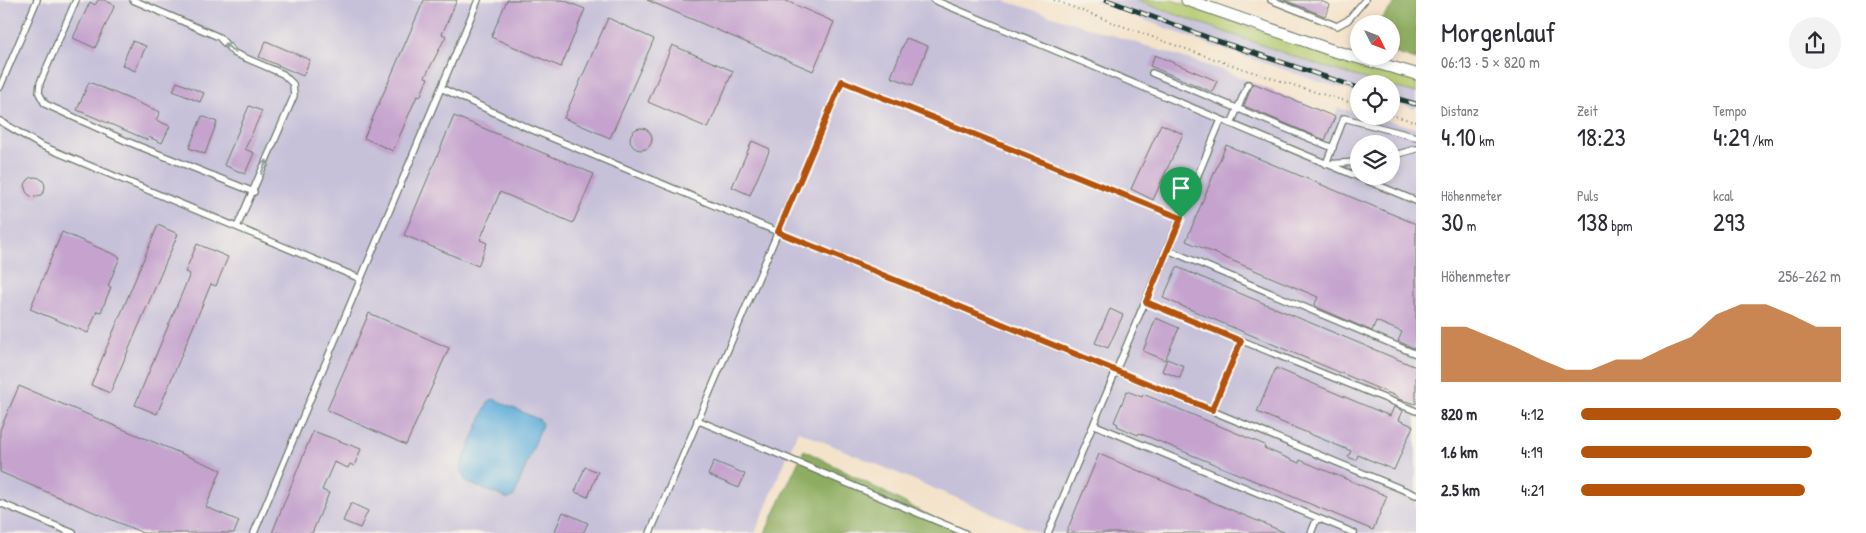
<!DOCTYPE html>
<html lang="de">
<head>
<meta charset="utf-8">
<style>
	:root { --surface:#fff; --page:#f2f2f3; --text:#2b2b33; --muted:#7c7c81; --accent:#b45309 }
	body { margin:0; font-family:"Patrick Hand",sans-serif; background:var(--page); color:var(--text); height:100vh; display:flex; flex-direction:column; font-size:19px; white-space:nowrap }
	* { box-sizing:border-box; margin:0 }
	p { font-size:16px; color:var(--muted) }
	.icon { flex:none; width:28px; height:28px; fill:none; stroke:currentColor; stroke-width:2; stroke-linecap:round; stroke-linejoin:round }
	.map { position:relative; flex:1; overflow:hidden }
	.side { display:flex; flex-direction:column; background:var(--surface); width:450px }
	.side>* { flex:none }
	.needle { width:32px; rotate:132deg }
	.buttons { position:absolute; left:1350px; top:15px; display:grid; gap:10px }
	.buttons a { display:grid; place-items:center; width:50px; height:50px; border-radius:50%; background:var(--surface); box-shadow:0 2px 8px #0003; font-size:25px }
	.pin { position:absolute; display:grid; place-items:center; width:42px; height:42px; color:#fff; margin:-51px -21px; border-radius:50% 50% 50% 0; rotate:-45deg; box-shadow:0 0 5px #0007 }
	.pin .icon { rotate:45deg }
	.round { display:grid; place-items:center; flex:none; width:52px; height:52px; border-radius:26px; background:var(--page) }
	.overview { display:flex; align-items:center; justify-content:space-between; height:85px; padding:0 25px }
	h1 { font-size:28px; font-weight:600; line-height:38px }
	.metrics { display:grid; grid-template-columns:repeat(3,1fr); gap:8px; height:85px; padding:5px 25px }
	.metrics div { display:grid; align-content:center }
	.metrics b { font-size:25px; font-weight:600 }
	.metrics small { font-size:14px; font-weight:400 }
	.metrics p { font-size:14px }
	.chart { height:140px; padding:10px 25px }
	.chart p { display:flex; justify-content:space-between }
	.chart svg { width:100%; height:90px; margin-top:5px; fill:var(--accent); opacity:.7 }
	ul { padding:0 25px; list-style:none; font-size:16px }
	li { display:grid; grid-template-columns:80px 60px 1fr; align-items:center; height:38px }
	li i { height:12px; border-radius:6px; background:var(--accent) }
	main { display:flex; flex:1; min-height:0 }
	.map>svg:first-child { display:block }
	.industrial { fill:#c6c0d9; fill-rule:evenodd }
	.green { fill:#b3c96e; stroke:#698351 }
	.forest { fill:#8ead61; stroke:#56754a }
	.water { fill:#62afdc; stroke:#407688 }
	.building { fill:#c5a3ce }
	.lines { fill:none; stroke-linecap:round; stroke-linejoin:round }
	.lane-casing { stroke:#6a7769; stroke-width:8 }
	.street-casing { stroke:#6a7769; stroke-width:13 }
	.path { stroke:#6a7769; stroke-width:2; stroke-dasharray:1 4; stroke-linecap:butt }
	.lane { stroke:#fff; stroke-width:5.5 }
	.street { stroke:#fff; stroke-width:11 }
	.rail-casing { stroke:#1f3d34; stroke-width:5 }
	.rail { stroke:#f7f3e8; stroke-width:3; stroke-dasharray:9; stroke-linecap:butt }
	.oneway { stroke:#8f9e9a }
	.route-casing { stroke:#fff; stroke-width:10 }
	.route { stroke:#b45309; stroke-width:6 }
</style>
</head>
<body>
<main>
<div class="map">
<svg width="1416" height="533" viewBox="0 0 1416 533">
	<rect width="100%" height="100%" fill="#f7f3e8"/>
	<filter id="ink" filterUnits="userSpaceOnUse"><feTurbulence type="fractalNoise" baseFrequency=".02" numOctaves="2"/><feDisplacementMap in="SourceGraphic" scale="10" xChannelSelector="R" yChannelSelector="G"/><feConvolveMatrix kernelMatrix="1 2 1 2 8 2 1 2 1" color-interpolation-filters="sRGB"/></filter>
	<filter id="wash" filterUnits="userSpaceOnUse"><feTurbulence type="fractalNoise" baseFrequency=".0096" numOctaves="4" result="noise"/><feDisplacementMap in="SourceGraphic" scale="20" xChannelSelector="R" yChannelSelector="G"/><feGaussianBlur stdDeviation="1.12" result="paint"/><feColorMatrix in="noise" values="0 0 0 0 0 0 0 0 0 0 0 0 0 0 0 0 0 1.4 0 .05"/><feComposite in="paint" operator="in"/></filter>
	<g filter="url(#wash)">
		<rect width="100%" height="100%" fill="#f4e3cb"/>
		<path class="industrial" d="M 0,0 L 1002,0 L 1222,70 L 1334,117 L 1338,108 L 1359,113 L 1359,116 L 1370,116 L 1416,128 L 1416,533 L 1039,533 L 798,431 L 755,533 L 0,533 ZM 1359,144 L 1391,144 L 1391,176 L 1359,176 Z
			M 1092,0 L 1135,0 L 1318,65 L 1382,84 L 1359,84 L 1359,93 L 1320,82 L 1199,41 Z
			M 1391,86 L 1416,93 L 1416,109 L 1391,102 Z"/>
		<path class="green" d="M 1135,0 L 1172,0 L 1333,56 L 1416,79 L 1416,93 L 1391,86 L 1391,84 L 1382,84 L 1318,65 Z"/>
		<path class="forest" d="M 1398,0 L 1416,0 L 1416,60 L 1391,52 L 1391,24 L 1376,24 Z
			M 804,450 L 962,533 L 765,533 Z"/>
		<path class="water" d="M 493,399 L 540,420 L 542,425 L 514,496 L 509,499 L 466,482 L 460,468 L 488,402 Z"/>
		<g id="blocks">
			<path class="building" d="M 98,0 L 104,0 L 115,5 L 95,48 L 73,38 L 90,2 L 95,5 Z
				M 424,0 L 457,0 L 442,34 L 446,36 L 425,77 L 428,78 L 420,97 L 417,96 L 393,151 L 364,138 Z
				M 507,0 L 563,0 L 585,9 L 561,67 L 491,37 Z
				M 647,0 L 784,0 L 834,22 L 813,71 Z
				M 1284,0 L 1319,0 L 1330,5 L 1325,16 Z
				M 608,18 L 654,39 L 610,138 L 564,118 Z
				M 906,38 L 928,46 L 913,85 L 891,77 Z
				M 132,41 L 146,46 L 135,71 L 122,65 Z
				M 266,41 L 310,60 L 303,76 L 259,57 Z
				M 672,45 L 733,71 L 708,128 L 648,102 Z
				M 1155,55 L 1217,81 L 1212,92 L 1150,66 Z
				M 89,82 L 160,112 L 156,120 L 170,126 L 162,143 L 149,137 L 148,140 L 77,110 Z
				M 177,82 L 204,93 L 200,102 L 173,91 Z
				M 1253,83 L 1335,117 L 1325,140 L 1244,106 Z
				M 249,106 L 262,111 L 245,149 L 254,153 L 245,174 L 224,165 Z
				M 202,116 L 217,122 L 205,154 L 189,148 Z
				M 454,116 L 594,174 L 573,223 L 500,192 L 480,240 L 487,243 L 478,266 L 404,235 Z
				M 1161,124 L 1183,134 L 1153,200 L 1131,189 Z
				M630 139a11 11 0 1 1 22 0a11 11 0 1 1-22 0Z
				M 752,141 L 770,149 L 750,195 L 732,187 Z
				M 1226,145 L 1416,224 L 1416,349 L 1398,341 L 1402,332 L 1376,321 L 1372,331 L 1314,306 L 1318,297 L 1186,241 Z
				M25 187a10 10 0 1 1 20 0a10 10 0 1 1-20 0Z
				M 158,225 L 178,234 L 110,393 L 91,385 Z
				M 62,232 L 120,257 L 108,286 L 111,287 L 101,312 L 97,311 L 88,333 L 30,309 Z
				M 197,244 L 228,257 L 216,286 L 211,284 L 157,414 L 135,405 L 190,274 L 185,272 Z
				M 1177,267 L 1416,367 L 1416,404 L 1398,399 L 1398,397 L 1163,298 Z
				M 1110,309 L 1123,315 L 1108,348 L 1095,343 Z
				M 369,313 L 449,348 L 406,445 L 327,410 Z
				M 1156,318 L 1179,328 L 1165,360 L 1143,351 Z
				M 1167,359 L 1184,366 L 1180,378 L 1162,371 Z
				M 1276,368 L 1390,416 L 1394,407 L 1403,411 L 1399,420 L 1413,426 L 1394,470 L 1358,455 L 1356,460 L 1348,457 L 1351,451 L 1257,412 Z
				M 19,386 L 221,470 L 206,507 L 239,521 L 234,533 L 143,533 L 0,472 L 0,430 Z
				M 1127,391 L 1142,397 L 1143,394 L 1265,445 L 1264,448 L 1299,463 L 1300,460 L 1387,496 L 1373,530 L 1139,433 L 1138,435 L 1117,426 L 1118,424 L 1114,422 Z
				M 313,431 L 361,449 L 354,466 L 350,464 L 348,468 L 334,462 L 322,490 L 329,493 L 312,533 L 272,533 Z
				M 1099,454 L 1286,533 L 1066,533 Z
				M 714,461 L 745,474 L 739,488 L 708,475 Z
				M 585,467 L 598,472 L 588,497 L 575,492 Z
				M 351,503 L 368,511 L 360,528 L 343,521 Z
				M 563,512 L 588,523 L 583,533 L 554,533 Z"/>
		</g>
	</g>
	<g filter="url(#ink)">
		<use href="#blocks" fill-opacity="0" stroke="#6a7769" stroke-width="1"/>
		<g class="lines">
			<g class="lane-casing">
				<path id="lane" d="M 76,0 L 40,83 L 39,93 L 45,104 L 126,141 L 254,192
					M 133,0 L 219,37 L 234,53 L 283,74 L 293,84 L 294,96 L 237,227
					M 934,0 L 1416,201
					M 1271,0 L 1337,26 L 1348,20 L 1365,0
					M 1152,73 L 1333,148
					M 0,87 L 37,0
					M 441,88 L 528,128 L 778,232 L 1416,495
					M 0,121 L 40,145 L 361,279
					M 1231,124 L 1248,84
					M 1391,156 L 1416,149
					M 1359,162 L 1326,164 L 1344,118 L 1416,137
					M 1168,250 L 1416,354
					M 1146,302 L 1416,411
					M 1212,410 L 1241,341
					M 697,420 L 965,533
					M 1095,425 L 1354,533
					M 0,503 L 73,533
					M 254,533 L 478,0
					M 650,533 L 842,81 L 1181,218
					M 1048,533 L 1221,120
					M 1311,533 L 1317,518"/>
			</g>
			<g class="street-casing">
				<path id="street" d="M 1187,0 L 1334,51 L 1416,74"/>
			</g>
			<path class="path" d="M 1054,0 C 1155,39 1255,75 1359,105
				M 1391,115 L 1416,122"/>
			<use href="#lane" class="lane"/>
			<use href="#street" class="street"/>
			<g class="rail-casing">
				<path id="rail" d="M 1107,0 L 1212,39 L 1359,88
					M 1391,97 L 1416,104"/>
			</g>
			<use href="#rail" class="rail"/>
		</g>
		<defs><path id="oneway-shaft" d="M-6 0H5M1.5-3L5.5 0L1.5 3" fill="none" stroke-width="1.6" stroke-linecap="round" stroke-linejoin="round" transform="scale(1.25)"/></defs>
		<g class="oneway">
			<use href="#oneway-shaft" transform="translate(230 48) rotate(-139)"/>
			<use href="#oneway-shaft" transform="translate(264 167) rotate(-67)"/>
		</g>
	</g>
	<g class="lines" filter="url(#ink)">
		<g class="route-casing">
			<path id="route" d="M 842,81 L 1181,218 L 1146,302 L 1241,341 L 1212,410 L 778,232 Z"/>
		</g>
		<use href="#route" class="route"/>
	</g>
</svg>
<div class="buttons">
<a><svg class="needle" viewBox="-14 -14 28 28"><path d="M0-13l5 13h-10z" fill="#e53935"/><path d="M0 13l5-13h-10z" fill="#7c7c81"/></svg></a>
<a><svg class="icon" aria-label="locate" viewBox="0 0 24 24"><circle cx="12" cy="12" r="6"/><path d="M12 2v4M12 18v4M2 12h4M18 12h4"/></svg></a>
<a><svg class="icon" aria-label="layers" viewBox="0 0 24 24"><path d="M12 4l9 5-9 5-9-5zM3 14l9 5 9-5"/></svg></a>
</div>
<div class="pin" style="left:1181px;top:218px;background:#1e9e55"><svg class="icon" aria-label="arrive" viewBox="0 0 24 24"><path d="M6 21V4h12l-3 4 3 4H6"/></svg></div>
</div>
<section class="side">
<div class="overview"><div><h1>Morgenlauf</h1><p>06:13 · 5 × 820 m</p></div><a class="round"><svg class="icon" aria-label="share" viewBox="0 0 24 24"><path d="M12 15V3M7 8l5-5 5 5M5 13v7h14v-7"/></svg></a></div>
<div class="metrics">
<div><p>Distanz</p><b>4.10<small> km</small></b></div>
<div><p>Zeit</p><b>18:23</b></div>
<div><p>Tempo</p><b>4:29<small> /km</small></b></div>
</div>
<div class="metrics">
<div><p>Höhenmeter</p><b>30<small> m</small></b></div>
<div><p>Puls</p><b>138<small> bpm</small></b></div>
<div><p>kcal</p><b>293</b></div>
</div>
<div class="chart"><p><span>Höhenmeter</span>256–262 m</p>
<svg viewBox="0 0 160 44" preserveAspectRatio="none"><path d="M0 44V17L10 17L20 22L30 27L40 33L50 38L60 38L70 33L80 33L90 27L100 22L110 11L120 6L130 6L140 11L150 17L160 17V44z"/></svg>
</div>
<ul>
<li><b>820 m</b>4:12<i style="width:100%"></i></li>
<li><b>1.6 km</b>4:19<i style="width:89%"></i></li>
<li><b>2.5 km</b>4:21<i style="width:86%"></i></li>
</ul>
</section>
</main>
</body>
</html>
